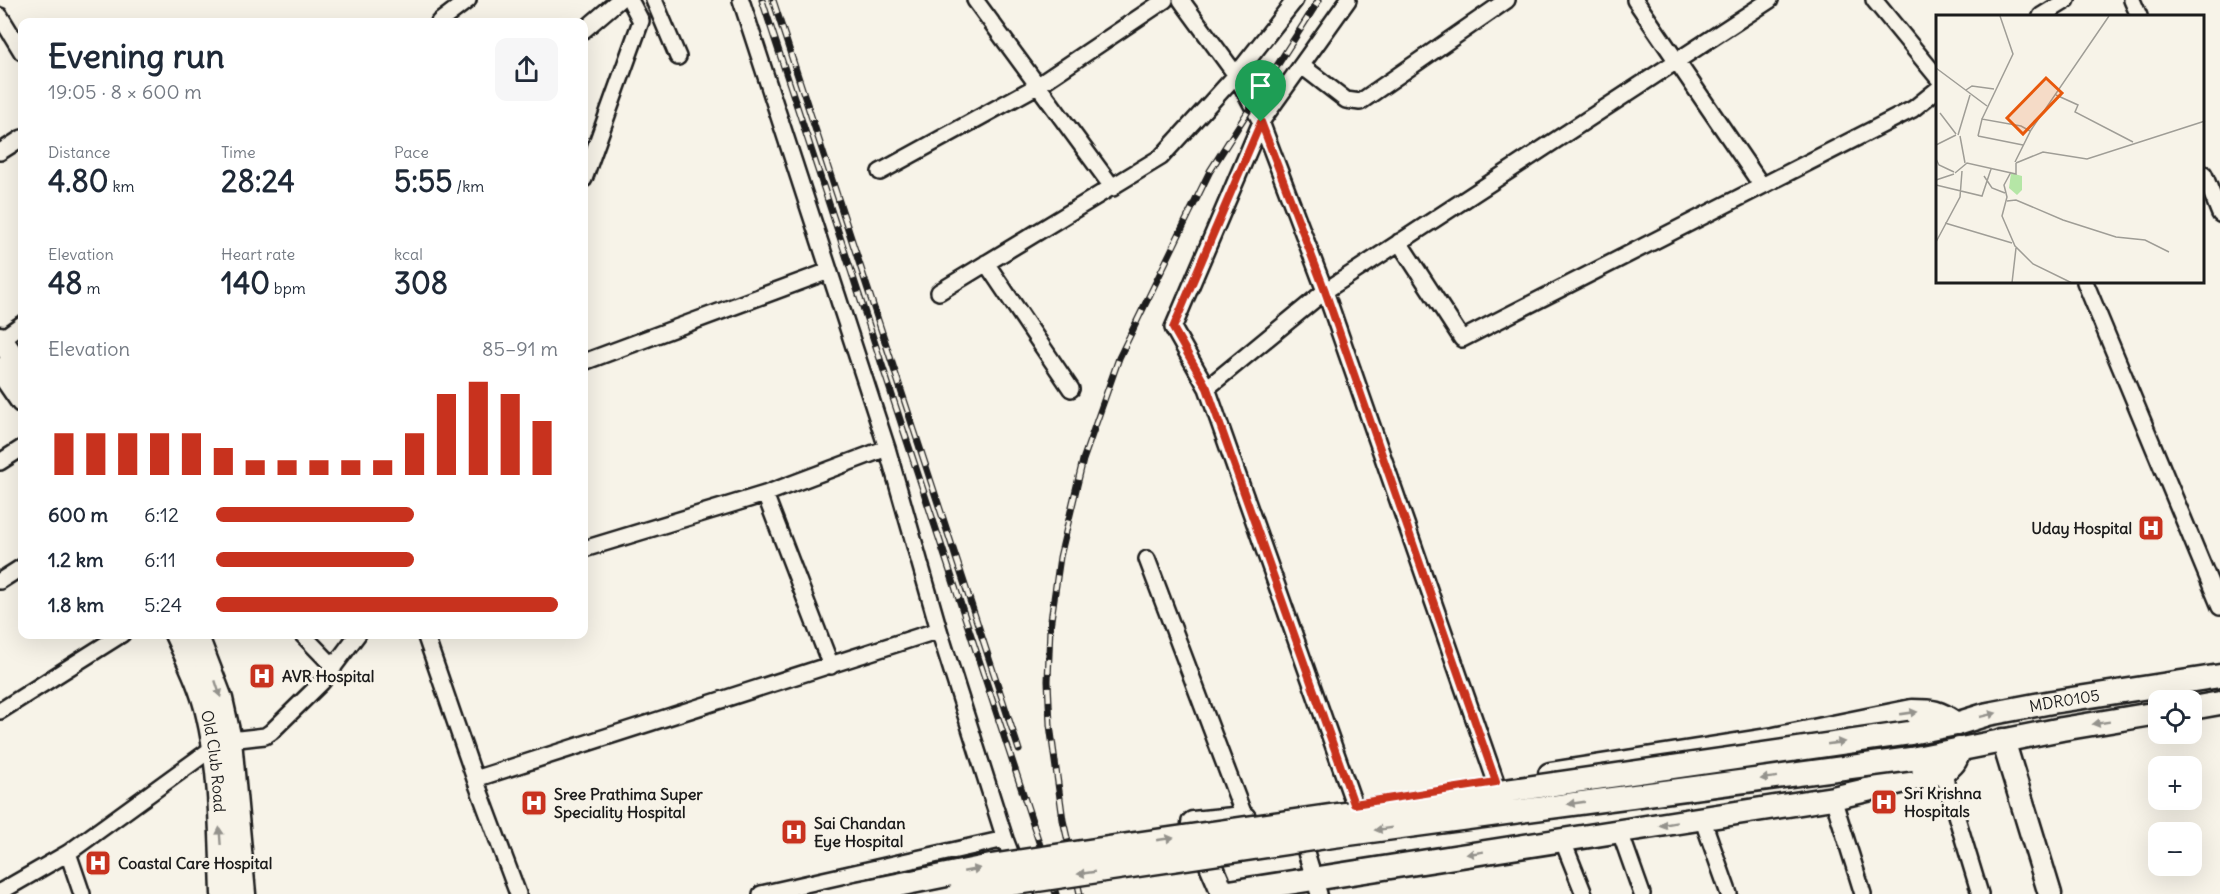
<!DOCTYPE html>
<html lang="en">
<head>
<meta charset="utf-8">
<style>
	:root { --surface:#fff; --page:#f6f6f7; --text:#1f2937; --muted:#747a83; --accent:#c8321e }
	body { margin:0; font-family:Delius,sans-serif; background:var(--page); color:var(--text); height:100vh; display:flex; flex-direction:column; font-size:22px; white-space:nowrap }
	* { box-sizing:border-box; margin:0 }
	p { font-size:20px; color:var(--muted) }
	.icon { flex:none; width:33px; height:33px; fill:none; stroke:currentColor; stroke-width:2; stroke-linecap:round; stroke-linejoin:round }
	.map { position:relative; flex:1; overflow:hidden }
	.drawer { position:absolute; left:18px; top:18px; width:570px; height:621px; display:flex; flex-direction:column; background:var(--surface); border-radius:12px; box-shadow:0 6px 24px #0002 }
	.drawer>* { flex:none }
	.controls { position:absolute; left:2148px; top:690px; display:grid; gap:12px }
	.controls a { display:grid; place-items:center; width:54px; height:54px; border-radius:12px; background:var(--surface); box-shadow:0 6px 24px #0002; font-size:30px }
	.pin { position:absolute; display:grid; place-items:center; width:51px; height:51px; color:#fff; margin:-62px -26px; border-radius:50% 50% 50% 0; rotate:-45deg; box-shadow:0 0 6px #0007 }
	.pin .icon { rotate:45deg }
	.round { display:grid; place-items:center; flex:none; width:63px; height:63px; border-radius:12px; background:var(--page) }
	.head { display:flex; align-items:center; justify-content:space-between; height:102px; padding:0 30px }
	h1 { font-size:33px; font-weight:700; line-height:45px }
	.figures { display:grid; grid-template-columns:repeat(3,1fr); gap:9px; height:102px; padding:6px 30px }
	.figures div { display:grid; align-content:center }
	.figures b { font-size:30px; font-weight:700 }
	.figures small { font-size:16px; font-weight:400 }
	.figures p { font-size:16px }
	.chart { height:168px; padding:12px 30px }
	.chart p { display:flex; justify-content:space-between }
	.chart svg { width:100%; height:108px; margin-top:6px; stroke:var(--accent); stroke-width:6 }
	ul { padding:0 30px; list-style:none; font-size:20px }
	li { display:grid; grid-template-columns:96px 72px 1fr; align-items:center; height:45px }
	li i { height:15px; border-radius:8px; background:var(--accent) }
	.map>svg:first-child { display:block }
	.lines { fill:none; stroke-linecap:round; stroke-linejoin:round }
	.street-casing { stroke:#1c1c1c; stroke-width:20 }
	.secondary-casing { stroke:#1c1c1c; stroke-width:27 }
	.street { stroke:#f7f3e8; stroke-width:15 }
	.secondary { stroke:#f7f3e8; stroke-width:22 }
	.rail-casing { stroke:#1c1c1c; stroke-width:7 }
	.rail { stroke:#f7f3e8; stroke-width:4.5; stroke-dasharray:14; stroke-linecap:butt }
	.secondary-bridge-casing { stroke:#1c1c1c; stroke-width:27; stroke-linecap:butt }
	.secondary-bridge { stroke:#f7f3e8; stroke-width:22 }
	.oneway { fill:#94928c }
	.route-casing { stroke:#fff; stroke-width:12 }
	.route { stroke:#c8321e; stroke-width:8 }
	.labels { text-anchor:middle; stroke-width:6; stroke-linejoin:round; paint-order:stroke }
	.poi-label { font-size:16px; font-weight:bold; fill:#1c1c1c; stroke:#f7f3e8; text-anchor:start }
	.street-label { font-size:16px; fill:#1c1c1c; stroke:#f7f3e8 }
	.inset-road { fill:none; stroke:#9f9d96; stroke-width:1.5 }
	.view { fill:#e8590c; fill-opacity:0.15; stroke:#e8590c; stroke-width:3 }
	.inset-edge { fill:none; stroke:#1c1c1c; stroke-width:3 }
</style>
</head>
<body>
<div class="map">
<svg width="2220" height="894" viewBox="0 0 2220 894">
	<rect width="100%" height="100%" fill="#f7f3e8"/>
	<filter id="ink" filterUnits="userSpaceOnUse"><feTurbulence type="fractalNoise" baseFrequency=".0167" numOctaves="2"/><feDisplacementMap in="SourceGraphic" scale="12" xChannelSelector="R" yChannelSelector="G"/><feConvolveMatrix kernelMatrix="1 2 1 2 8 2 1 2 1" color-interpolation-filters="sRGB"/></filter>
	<g filter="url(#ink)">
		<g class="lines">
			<g class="street-casing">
				<path id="street" d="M 654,0 L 678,57
					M 741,0 L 887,448 L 939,630 L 1005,839 L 1026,894
					M 975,0 L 1113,188
					M 1181,0 L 1236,75 L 1261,122 L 1325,291 L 1496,782
					M 1348,0 L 1261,122 L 1173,328 L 1207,388 L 1354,804
					M 1635,0 L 1762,186
					M 1874,0 L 1938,78
					M 2132,0 L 2139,16
					M 0,16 L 22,52
					M 2041,16 L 2067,0
					M 439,22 L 468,0
					M 584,30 L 619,0
					M 1302,66 L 1346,100 L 1360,102 L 1507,0
					M 0,152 L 22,138
					M 880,172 L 1037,86 L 1165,0
					M 2204,174 L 2220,214
					M 584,179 L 641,21 L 630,0
					M 1399,242 L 1462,339 L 1913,109 L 1938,89
					M 986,263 L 1071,389
					M 2085,282 L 2220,607
					M 939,292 L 1161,157 L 1236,75 L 1295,0
					M 1,339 L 22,324
					M 584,362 L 829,271
					M 1207,388 L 1325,291 L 1770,0
					M 0,462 L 22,448
					M 765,494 L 831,666
					M 584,549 L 765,494 L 887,448
					M 1147,559 L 1245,818
					M 0,581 L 22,567
					M 302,634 L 334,667
					M 425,634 L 475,779 L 518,894
					M 0,711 L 122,634
					M 230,740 L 265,736 L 271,732 L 322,682 L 358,634
					M 1943,772 L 1980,894
					M 475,779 L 939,630
					M 1833,798 L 1863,894
					M 1702,818 L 1729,894
					M 1620,832 L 1642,894
					M 1300,833 L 1319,894
					M 1562,839 L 1584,894
					M 68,853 L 82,894
					M 0,892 L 68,853 L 214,747
					M 761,894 L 1005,839"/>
			</g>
			<g class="secondary-casing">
				<g id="secondary">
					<path d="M 0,338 L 22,370"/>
					<path d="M 0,369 L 22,401"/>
					<path id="s1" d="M 176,634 C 188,660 202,687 208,716 C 221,771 221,837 223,894"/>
					<path d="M 196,634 L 221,699 L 230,740 L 244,894"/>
					<path d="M 2192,708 L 2220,703"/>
					<path id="s2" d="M 1910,733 L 1956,724 L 1988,714 L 2052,702 L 2220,676"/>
					<path d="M 2003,740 L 2050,894"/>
					<path d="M 1911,759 L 2062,729 L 2158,713"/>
					<path d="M 1550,774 L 1774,739 L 1912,711 C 1932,711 1939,711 1956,724"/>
					<path d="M 1244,818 L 1193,823 L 1223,893 L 1833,798 L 1943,772 C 1953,765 1957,761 1959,749"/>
				</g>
			</g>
			<use href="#street" class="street"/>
			<use href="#secondary" class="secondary"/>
			<g class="rail-casing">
				<path id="rail" d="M 762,0 L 1056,894
					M 773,0 L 1019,750
					M 1080,894 L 1063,820 L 1050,725 L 1048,681 L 1050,627 L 1060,557 L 1083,460 L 1119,358 L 1210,171 L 1319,0"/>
			</g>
			<use href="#rail" class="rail"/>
			<g class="secondary-bridge-casing">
				<path id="secondary-bridge" d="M 853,894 L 991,866 L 1128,845 L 1910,733
					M 958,894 L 1010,884 L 1333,836 L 1911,759"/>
			</g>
			<use href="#secondary-bridge" class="secondary-bridge"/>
		</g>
		<defs><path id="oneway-solid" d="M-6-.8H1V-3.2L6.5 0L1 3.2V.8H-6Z" transform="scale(1.5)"/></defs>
		<g class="oneway">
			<use href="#oneway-solid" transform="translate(218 689) rotate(72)"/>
			<use href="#oneway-solid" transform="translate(1909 713) rotate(-8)"/>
			<use href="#oneway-solid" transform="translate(1988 715) rotate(-14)"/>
			<use href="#oneway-solid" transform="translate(2101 723) rotate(171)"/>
			<use href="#oneway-solid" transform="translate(1836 743) rotate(-8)"/>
			<use href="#oneway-solid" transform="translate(1769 778) rotate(173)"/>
			<use href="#oneway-solid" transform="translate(1576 803) rotate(172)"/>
			<use href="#oneway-solid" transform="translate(1668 824) rotate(170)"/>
			<use href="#oneway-solid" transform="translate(1383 829) rotate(172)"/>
			<use href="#oneway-solid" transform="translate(220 836) rotate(-94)"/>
			<use href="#oneway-solid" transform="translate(1165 839) rotate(-8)"/>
			<use href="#oneway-solid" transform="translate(1475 853) rotate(171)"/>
			<use href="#oneway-solid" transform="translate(972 870) rotate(-11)"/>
			<use href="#oneway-solid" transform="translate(1086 873) rotate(172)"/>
		</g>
	</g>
	<g class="lines" filter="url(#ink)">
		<g class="route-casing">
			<path id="route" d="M 1261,122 L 1325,291 L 1496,782 L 1354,804 L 1207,388 L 1173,328 Z"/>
		</g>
		<use href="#route" class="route"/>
	</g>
	<defs>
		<g id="hospital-square" transform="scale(1.35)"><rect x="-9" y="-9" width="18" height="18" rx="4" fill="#c8321e" stroke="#f7f3e8"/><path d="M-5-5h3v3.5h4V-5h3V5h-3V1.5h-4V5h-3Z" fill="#fff"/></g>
	</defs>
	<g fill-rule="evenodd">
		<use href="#hospital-square" x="2151" y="528"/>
		<use href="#hospital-square" x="262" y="676"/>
		<use href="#hospital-square" x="1884" y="802"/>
		<use href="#hospital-square" x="534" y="803"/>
		<use href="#hospital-square" x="794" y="832"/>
		<use href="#hospital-square" x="98" y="863"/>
	</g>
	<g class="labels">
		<g class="poi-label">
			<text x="2132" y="534" text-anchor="end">Uday Hospital</text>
			<text x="282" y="682">AVR Hospital</text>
			<text x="1904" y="799">Sri Krishna<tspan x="1904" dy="18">Hospitals</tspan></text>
			<text x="554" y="800">Sree Prathima Super<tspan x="554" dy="18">Speciality Hospital</tspan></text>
			<text x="814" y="829">Sai Chandan<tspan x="814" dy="18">Eye Hospital</tspan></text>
			<text x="118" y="869">Coastal Care Hospital</text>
		</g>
		<g class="street-label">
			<text dy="6" stroke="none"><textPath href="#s2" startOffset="158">MDR0105</textPath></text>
			<text dy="6" stroke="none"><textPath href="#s1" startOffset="134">Old Club Road</textPath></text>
		</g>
	</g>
	<g transform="translate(1936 15)">
		<rect width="268" height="268" fill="#f7f3e8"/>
		<path d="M 75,158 L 86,161 L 86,175 L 81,180 L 73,173 Z" fill="#b5e6a6"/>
		<path class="inset-road" d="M 0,53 L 51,91M 30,75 L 36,71 L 58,74M 120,80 L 142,90 L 139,97 L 197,127M 4,98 L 20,119M 46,104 L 77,39 L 64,1M 22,120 L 34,80M 24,121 L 29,148M 42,121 L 46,104 L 85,111 L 94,116M 42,121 L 87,130M 0,130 L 20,120M 0,144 L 3,150 L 18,157M 79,147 L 95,115 L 173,1M 80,148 L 107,137 L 151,144 L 269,106M 75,157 L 68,170 L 71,182 L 66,201 L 79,231 L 97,249 L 136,268M 19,158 L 31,148 L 80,159 L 80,148M 48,161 L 56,173 L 69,178M 0,165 L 18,159M 0,170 L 46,181 L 55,154M 71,186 L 80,185 L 127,205 L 180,222 L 209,225 L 233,237M 9,208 L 76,228M 0,227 L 24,182 L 26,156M 76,268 L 80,233"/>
		<path class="view" d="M 110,63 L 126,78 L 87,119 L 71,103 Z"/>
		<rect width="268" height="268" class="inset-edge"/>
	</g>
</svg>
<div class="controls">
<a><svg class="icon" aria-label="locate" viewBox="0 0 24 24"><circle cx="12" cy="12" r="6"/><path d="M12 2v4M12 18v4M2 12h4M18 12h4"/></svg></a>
<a>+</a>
<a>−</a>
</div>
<div class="pin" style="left:1261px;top:122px;background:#1e9e55"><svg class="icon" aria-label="arrive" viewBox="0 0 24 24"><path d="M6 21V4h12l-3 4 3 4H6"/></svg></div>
<section class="drawer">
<div class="head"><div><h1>Evening run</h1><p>19:05 · 8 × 600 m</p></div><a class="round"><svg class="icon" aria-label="share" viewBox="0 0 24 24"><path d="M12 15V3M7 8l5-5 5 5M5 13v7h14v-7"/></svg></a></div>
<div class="figures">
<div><p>Distance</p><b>4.80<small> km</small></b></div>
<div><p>Time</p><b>28:24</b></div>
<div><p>Pace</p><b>5:55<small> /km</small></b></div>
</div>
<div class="figures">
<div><p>Elevation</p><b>48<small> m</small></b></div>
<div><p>Heart rate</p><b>140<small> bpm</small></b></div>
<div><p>kcal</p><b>308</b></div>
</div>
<div class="chart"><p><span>Elevation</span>85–91 m</p>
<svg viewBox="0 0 160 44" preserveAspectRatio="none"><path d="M5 44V27M15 44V27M25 44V27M35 44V27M45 44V27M55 44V33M65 44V38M75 44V38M85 44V38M95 44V38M105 44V38M115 44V27M125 44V11M135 44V6M145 44V11M155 44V22"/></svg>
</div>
<ul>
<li><b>600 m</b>6:12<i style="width:58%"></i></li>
<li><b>1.2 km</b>6:11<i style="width:58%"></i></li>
<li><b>1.8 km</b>5:24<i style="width:100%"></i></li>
</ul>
</section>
</div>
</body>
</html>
